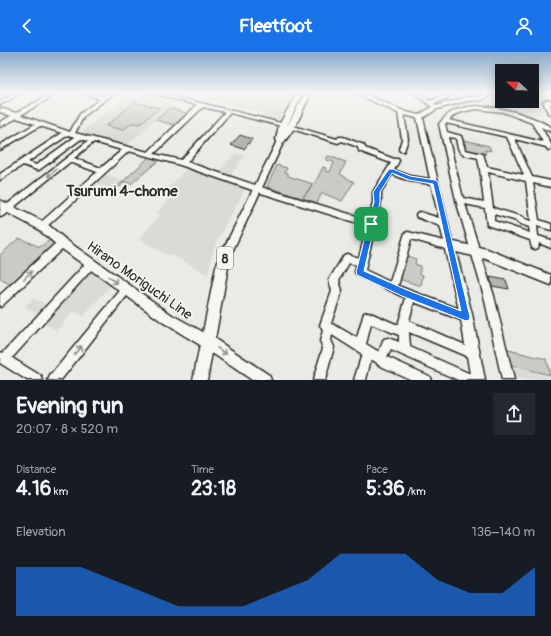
<!DOCTYPE html>
<html lang="en">
<head>
<meta charset="utf-8">
<style>
	:root { --surface:#171b24; --page:#242831; --text:#f1f3f6; --muted:#9ea1a6; --accent:#1a73e8 }
	body { margin:0; font-family:Pangolin,sans-serif; background:var(--page); color:var(--text); height:100vh; display:flex; flex-direction:column; font-size:15px; white-space:nowrap }
	* { box-sizing:border-box; margin:0 }
	p { font-size:13px; color:var(--muted) }
	.icon { flex:none; width:22px; height:22px; fill:none; stroke:currentColor; stroke-width:2; stroke-linecap:round; stroke-linejoin:round }
	.map { position:relative; height:328px; overflow:hidden }
	.sheet { display:flex; flex-direction:column; background:var(--surface); flex:1 }
	.sheet>* { flex:none }
	.needle { width:26px; rotate:292deg }
	.fabs { position:absolute; left:495px; top:12px; display:grid; gap:8px }
	.fabs a { display:grid; place-items:center; width:44px; height:44px; border-radius:0px; background:var(--surface); box-shadow:0 2px 10px #0003; font-size:20px }
	.pin { position:absolute; display:grid; place-items:center; width:34px; height:34px; color:#fff; margin:-17px; border-radius:8px; box-shadow:0 2px 6px #0006 }
	.round { display:grid; place-items:center; flex:none; width:42px; height:42px; border-radius:0px; background:var(--page) }
	.headline { display:flex; align-items:center; justify-content:space-between; height:68px; padding:0 16px }
	h1 { font-size:22px; font-weight:800; line-height:30px }
	.figures { display:grid; grid-template-columns:repeat(3,1fr); gap:6px; height:68px; padding:4px 16px }
	.figures div { display:grid; align-content:center }
	.figures b { font-size:20px; font-weight:800 }
	.figures small { font-size:11px; font-weight:400 }
	.figures p { font-size:11px }
	.chart { height:112px; padding:8px 16px }
	.chart p { display:flex; justify-content:space-between }
	.chart svg { width:100%; height:72px; margin-top:4px; fill:var(--accent); opacity:.7 }
	header { display:flex; justify-content:space-between; align-items:center; height:52px; padding:0 16px; background:var(--accent); color:#fff; font-size:18px; font-weight:800 }
	.map>svg:first-child { display:block }
	.built { fill:#dadad6 }
	.green { fill:#cacac7; stroke:#7a7a79 }
	.building { fill:#b4b4b1; stroke:#2b2b2b }
	.lines { fill:none; stroke-linecap:round; stroke-linejoin:round }
	.minor-casing { stroke:#2b2b2b; stroke-width:3 }
	.major-casing { stroke:#2b2b2b; stroke-width:3 }
	.minor { fill:#f6f6f2; fill-rule:evenodd }
	.major { fill:#f6f6f2; fill-rule:evenodd }
	.oneway { stroke:#90908e }
	.route { fill:#1a73e8; stroke:#fff; fill-rule:evenodd }
	.labels { text-anchor:middle; stroke-width:3.5; stroke-linejoin:round; paint-order:stroke }
	.shield { fill:#f6f6f2; stroke:#686867; stroke-width:1 }
	.shield-label { font-size:13px; font-weight:bold; fill:#2b2b2b }
	.street-label { font-size:14px; fill:#2b2b2b; stroke:#f6f6f2 }
	.neighbourhood-label { font-size:15px; font-weight:bold; fill:#2b2b2b; stroke:#f6f6f2 }
</style>
</head>
<body>
<header><svg class="icon" aria-label="back" viewBox="0 0 24 24"><path d="M15 5l-7 7 7 7"/></svg>Fleetfoot<svg class="icon" aria-label="person" viewBox="0 0 24 24"><circle cx="12" cy="8" r="4"/><path d="M4 21q1-7 8-7t8 7"/></svg></header>
<div class="map">
<svg width="551" height="328" viewBox="0 0 551 328">
	<rect width="100%" height="100%" fill="#eaeae6"/>
	<filter id="ink" filterUnits="userSpaceOnUse"><feTurbulence type="fractalNoise" baseFrequency=".025" numOctaves="2"/><feDisplacementMap in="SourceGraphic" scale="8" xChannelSelector="R" yChannelSelector="G"/><feConvolveMatrix kernelMatrix="1 2 1 2 8 2 1 2 1" color-interpolation-filters="sRGB"/></filter>
	<g filter="url(#ink)">
		<path class="built" d="M 131,41 L 149,41 L 178,48 L 126,94 L 80,81 L 110,57 L 112,58 L 118,53 L 116,52 Z
			M 202,41 L 293,41 L 278,69 L 260,65 L 263,61 L 205,47 L 209,44 L 209,43 Z
			M 235,101 L 245,104 L 229,125 L 218,121 Z
			M 188,115 L 247,134 L 229,166 L 214,196 L 208,223 L 171,202 L 169,204 L 139,187 L 160,163 L 157,161 L 173,143 L 165,140 Z
			M 103,122 L 122,129 L 113,138 L 94,131 Z
			M 90,220 L 110,234 L 84,264 L 73,259 L 57,279 L 42,270 L 86,221 Z
			M 33,246 L 49,254 L 41,263 L 25,255 Z
			M 508,314 L 550,325 L 551,328 L 511,328 Z"/>
		<path class="green" d="M 135,50 L 159,56 L 140,72 L 132,71 L 123,78 L 106,74 Z
			M 170,56 L 190,62 L 177,74 L 156,68 Z
			M 464,88 L 489,94 L 491,99 L 485,98 L 486,102 L 467,99 Z
			M 328,104 L 346,110 L 340,122 L 354,130 L 342,149 L 322,141 L 317,151 L 303,146 L 316,129 L 323,115 L 326,116 L 325,119 L 330,120 L 334,110 L 326,108 Z
			M 149,105 L 159,108 L 131,132 L 124,130 L 120,135 L 118,134 Z
			M 277,113 L 287,116 L 285,120 L 288,121 L 288,124 L 313,132 L 302,146 L 268,135 L 267,134 Z
			M 19,186 L 40,195 L 50,188 L 55,192 L 54,195 L 13,234 L 0,227 L 0,203 Z
			M 404,203 L 416,207 L 415,212 L 420,214 L 420,222 L 423,223 L 421,234 L 399,227 Z
			M 504,297 L 546,307 L 550,323 L 508,313 Z"/>
		<path class="building" d="M 240,83 L 252,87 L 244,97 L 231,93 Z
			M 490,225 L 506,228 L 509,237 L 492,234 Z"/>
		<g class="lines">
			<g class="minor-casing">
				<path id="minor" d="M 0,41 L 4,41 L 0,43 Z
					M 15,41 L 21,41 L 0,53 L 0,49 Z
					M 52,41 L 58,41 L 21,63 L 70,80 L 80,62 L 100,47 L 86,42 L 85,41 L 93,41 L 103,44 L 108,41 L 114,41 L 84,64 L 75,81 L 148,100 L 197,53 L 152,41 L 160,41 L 293,74 L 337,87 L 339,85 L 343,85 L 364,93 L 365,96 L 394,107 L 398,107 L 399,109 L 394,118 L 410,124 L 430,127 L 417,66 L 404,63 L 408,87 L 404,99 L 400,99 L 399,97 L 402,87 L 398,61 L 357,42 L 356,41 L 363,41 L 406,60 L 419,63 L 432,55 L 414,41 L 420,41 L 430,49 L 450,41 L 457,41 L 434,52 L 436,54 L 467,45 L 479,45 L 488,41 L 494,41 L 482,48 L 467,49 L 437,57 L 423,66 L 453,194 L 452,197 L 449,198 L 411,187 L 398,234 L 470,261 L 471,265 L 470,269 L 466,270 L 414,250 L 409,269 L 477,298 L 478,302 L 477,306 L 473,307 L 409,280 L 410,295 L 475,324 L 477,328 L 458,328 L 391,298 L 387,305 L 429,324 L 431,328 L 412,328 L 383,315 L 371,307 L 366,328 L 354,328 L 362,302 L 332,283 L 331,288 L 334,295 L 325,328 L 313,328 L 323,296 L 320,289 L 323,279 L 320,273 L 332,239 L 329,228 L 344,203 L 347,202 L 359,206 L 367,174 L 258,140 L 180,113 L 129,99 L 45,176 L 39,176 L 38,174 L 39,172 L 97,120 L 70,110 L 3,164 L 0,165 L 0,158 L 88,89 L 81,87 L 39,118 L 37,118 L 23,113 L 0,128 L 0,122 L 62,81 L 40,74 L 0,98 L 0,93 L 35,72 L 17,66 L 0,75 L 0,70 L 11,64 L 0,60 L 0,56 L 16,61 ZM 203,55 L 225,60 L 181,108 L 154,102 ZM 230,61 L 289,76 L 338,91 L 342,89 L 358,95 L 359,99 L 391,111 L 373,140 L 373,150 L 369,168 L 264,136 L 187,110 ZM 68,83 L 75,85 L 36,113 L 28,110 ZM 94,90 L 122,98 L 101,116 L 74,106 ZM 392,122 L 409,129 L 431,132 L 439,166 L 420,160 L 417,161 L 416,163 L 417,165 L 440,174 L 444,189 L 408,180 L 405,181 L 390,230 L 365,218 L 381,150 L 381,140 ZM 349,211 L 357,213 L 355,220 L 357,223 L 406,246 L 398,273 L 368,260 L 364,261 L 357,286 L 331,271 L 342,239 L 339,228 ZM 371,272 L 399,283 L 399,290 L 388,286 L 384,287 L 379,300 L 366,292 Z
					M 546,48 L 551,48 L 551,52 L 550,52 L 551,55 L 551,63 L 548,61 L 543,50 Z
					M 476,54 C 503,55 528,62 551,75 L 551,80 L 541,75 L 551,92 L 551,98 L 548,98 L 546,95 L 515,87 L 532,125 L 551,129 L 551,135 L 533,131 L 539,168 L 551,172 L 551,178 L 537,174 L 538,184 L 551,188 L 551,196 L 539,191 L 538,196 L 535,197 L 532,196 L 530,188 L 487,173 L 485,156 L 465,152 L 494,244 L 514,328 L 502,328 L 484,244 L 456,148 L 439,72 C 450,58 458,56 476,54 ZM 476,57 L 503,60 L 532,71 L 543,90 L 449,68 C 456,60 466,59 476,57 ZM 446,71 L 507,85 L 524,123 L 487,115 L 483,102 L 465,98 L 461,84 L 447,80 L 445,72 ZM 448,85 L 456,86 C 459,105 461,102 478,106 L 480,117 L 484,150 L 463,146 ZM 488,120 L 526,129 L 531,169 L 524,167 L 523,165 L 493,156 ZM 494,162 L 517,169 L 518,171 L 529,175 L 530,181 L 494,169 Z
					M 62,187 L 65,188 L 66,191 L 65,194 L 3,253 L 0,255 L 0,243 L 59,188 Z
					M 91,208 L 94,209 L 95,212 L 94,215 L 12,306 L 41,324 L 43,328 L 27,328 L 0,311 L 0,300 L 3,301 L 88,209 Z
					M 126,234 L 129,235 L 131,238 L 129,241 L 61,328 L 48,328 L 50,324 L 123,235 Z"/>
			</g>
			<g class="major-casing">
				<path id="major" d="M 297,41 L 303,41 L 286,76 L 305,41 L 311,41 L 295,75 L 282,93 L 232,200 L 228,215 L 215,287 L 269,323 L 271,328 L 252,328 L 212,301 L 207,328 L 193,328 L 200,293 L 164,271 L 58,194 L 38,177 L 0,157 L 0,148 L 46,171 L 66,188 L 172,263 L 203,280 L 216,215 L 222,200 L 277,89 L 276,87 L 279,73 Z
					M 449,189 L 487,197 L 551,223 L 551,233 L 486,207 L 456,200 L 472,262 L 485,328 L 471,328 L 460,262 L 444,194 L 445,191 Z"/>
			</g>
			<use href="#minor" class="minor"/>
			<use href="#major" class="major"/>
		</g>
		<defs><path id="oneway-shaft" d="M-6 0H5M1.5-3L5.5 0L1.5 3" fill="none" stroke-width="1.6" stroke-linecap="round" stroke-linejoin="round"/></defs>
		<g class="oneway">
			<use href="#oneway-shaft" transform="translate(52 121) rotate(141)"/>
			<use href="#oneway-shaft" transform="translate(28 223) rotate(-44)"/>
			<use href="#oneway-shaft" transform="translate(113 228) rotate(37)"/>
			<use href="#oneway-shaft" transform="translate(78 298) rotate(-51)"/>
			<use href="#oneway-shaft" transform="translate(222 299) rotate(33)"/>
		</g>
	</g>
	<linearGradient id="sky" x2="0" y2="1"><stop stop-color="#8bacca"/><stop offset="0.47" stop-color="#f6f6f4"/><stop offset="1" stop-color="#f6f6f4" stop-opacity="0"/></linearGradient>
	<rect width="551" height="87" fill="url(#sky)"/>
	<path class="route" d="M 389,117 L 393,117 L 410,124 L 435,128 L 438,130 L 470,265 L 469,268 L 466,269 L 402,244 L 357,223 L 356,220 L 374,150 L 373,140 ZM 392,121 L 409,128 L 433,132 L 461,259 L 407,238 L 364,219 L 380,150 L 380,140 Z"/>
	<g class="labels">
		<rect class="shield" x="217" y="195" width="16" height="22" rx="3"/>
		<g class="shield-label">
			<text x="225" y="211">8</text>
		</g>
		<g class="street-label">
			<text transform="translate(140 228) rotate(35)" y="5">Hirano Moriguchi Line</text>
		</g>
		<g class="neighbourhood-label">
			<text x="122" y="144">Tsurumi 4-chome</text>
		</g>
	</g>
</svg>
<div class="fabs">
<a><svg class="needle" viewBox="-14 -14 28 28"><path d="M0-13l5 13h-10z" fill="#e53935"/><path d="M0 13l5-13h-10z" fill="#9ea1a6"/></svg></a>
</div>
<div class="pin" style="left:371px;top:172px;background:#1e9e55"><svg class="icon" aria-label="arrive" viewBox="0 0 24 24"><path d="M6 21V4h12l-3 4 3 4H6"/></svg></div>
</div>
<section class="sheet">
<div class="headline"><div><h1>Evening run</h1><p>20:07 · 8 × 520 m</p></div><a class="round"><svg class="icon" aria-label="share" viewBox="0 0 24 24"><path d="M12 15V3M7 8l5-5 5 5M5 13v7h14v-7"/></svg></a></div>
<div class="figures">
<div><p>Distance</p><b>4.16<small> km</small></b></div>
<div><p>Time</p><b>23:18</b></div>
<div><p>Pace</p><b>5:36<small> /km</small></b></div>
</div>
<div class="chart"><p><span>Elevation</span>136–140 m</p>
<svg viewBox="0 0 160 44" preserveAspectRatio="none"><path d="M0 44V14L10 14L20 14L30 22L40 30L50 38L60 38L70 38L80 30L90 22L100 6L110 6L120 6L130 22L140 30L150 30L160 14V44z"/></svg>
</div>
</section>
</body>
</html>
